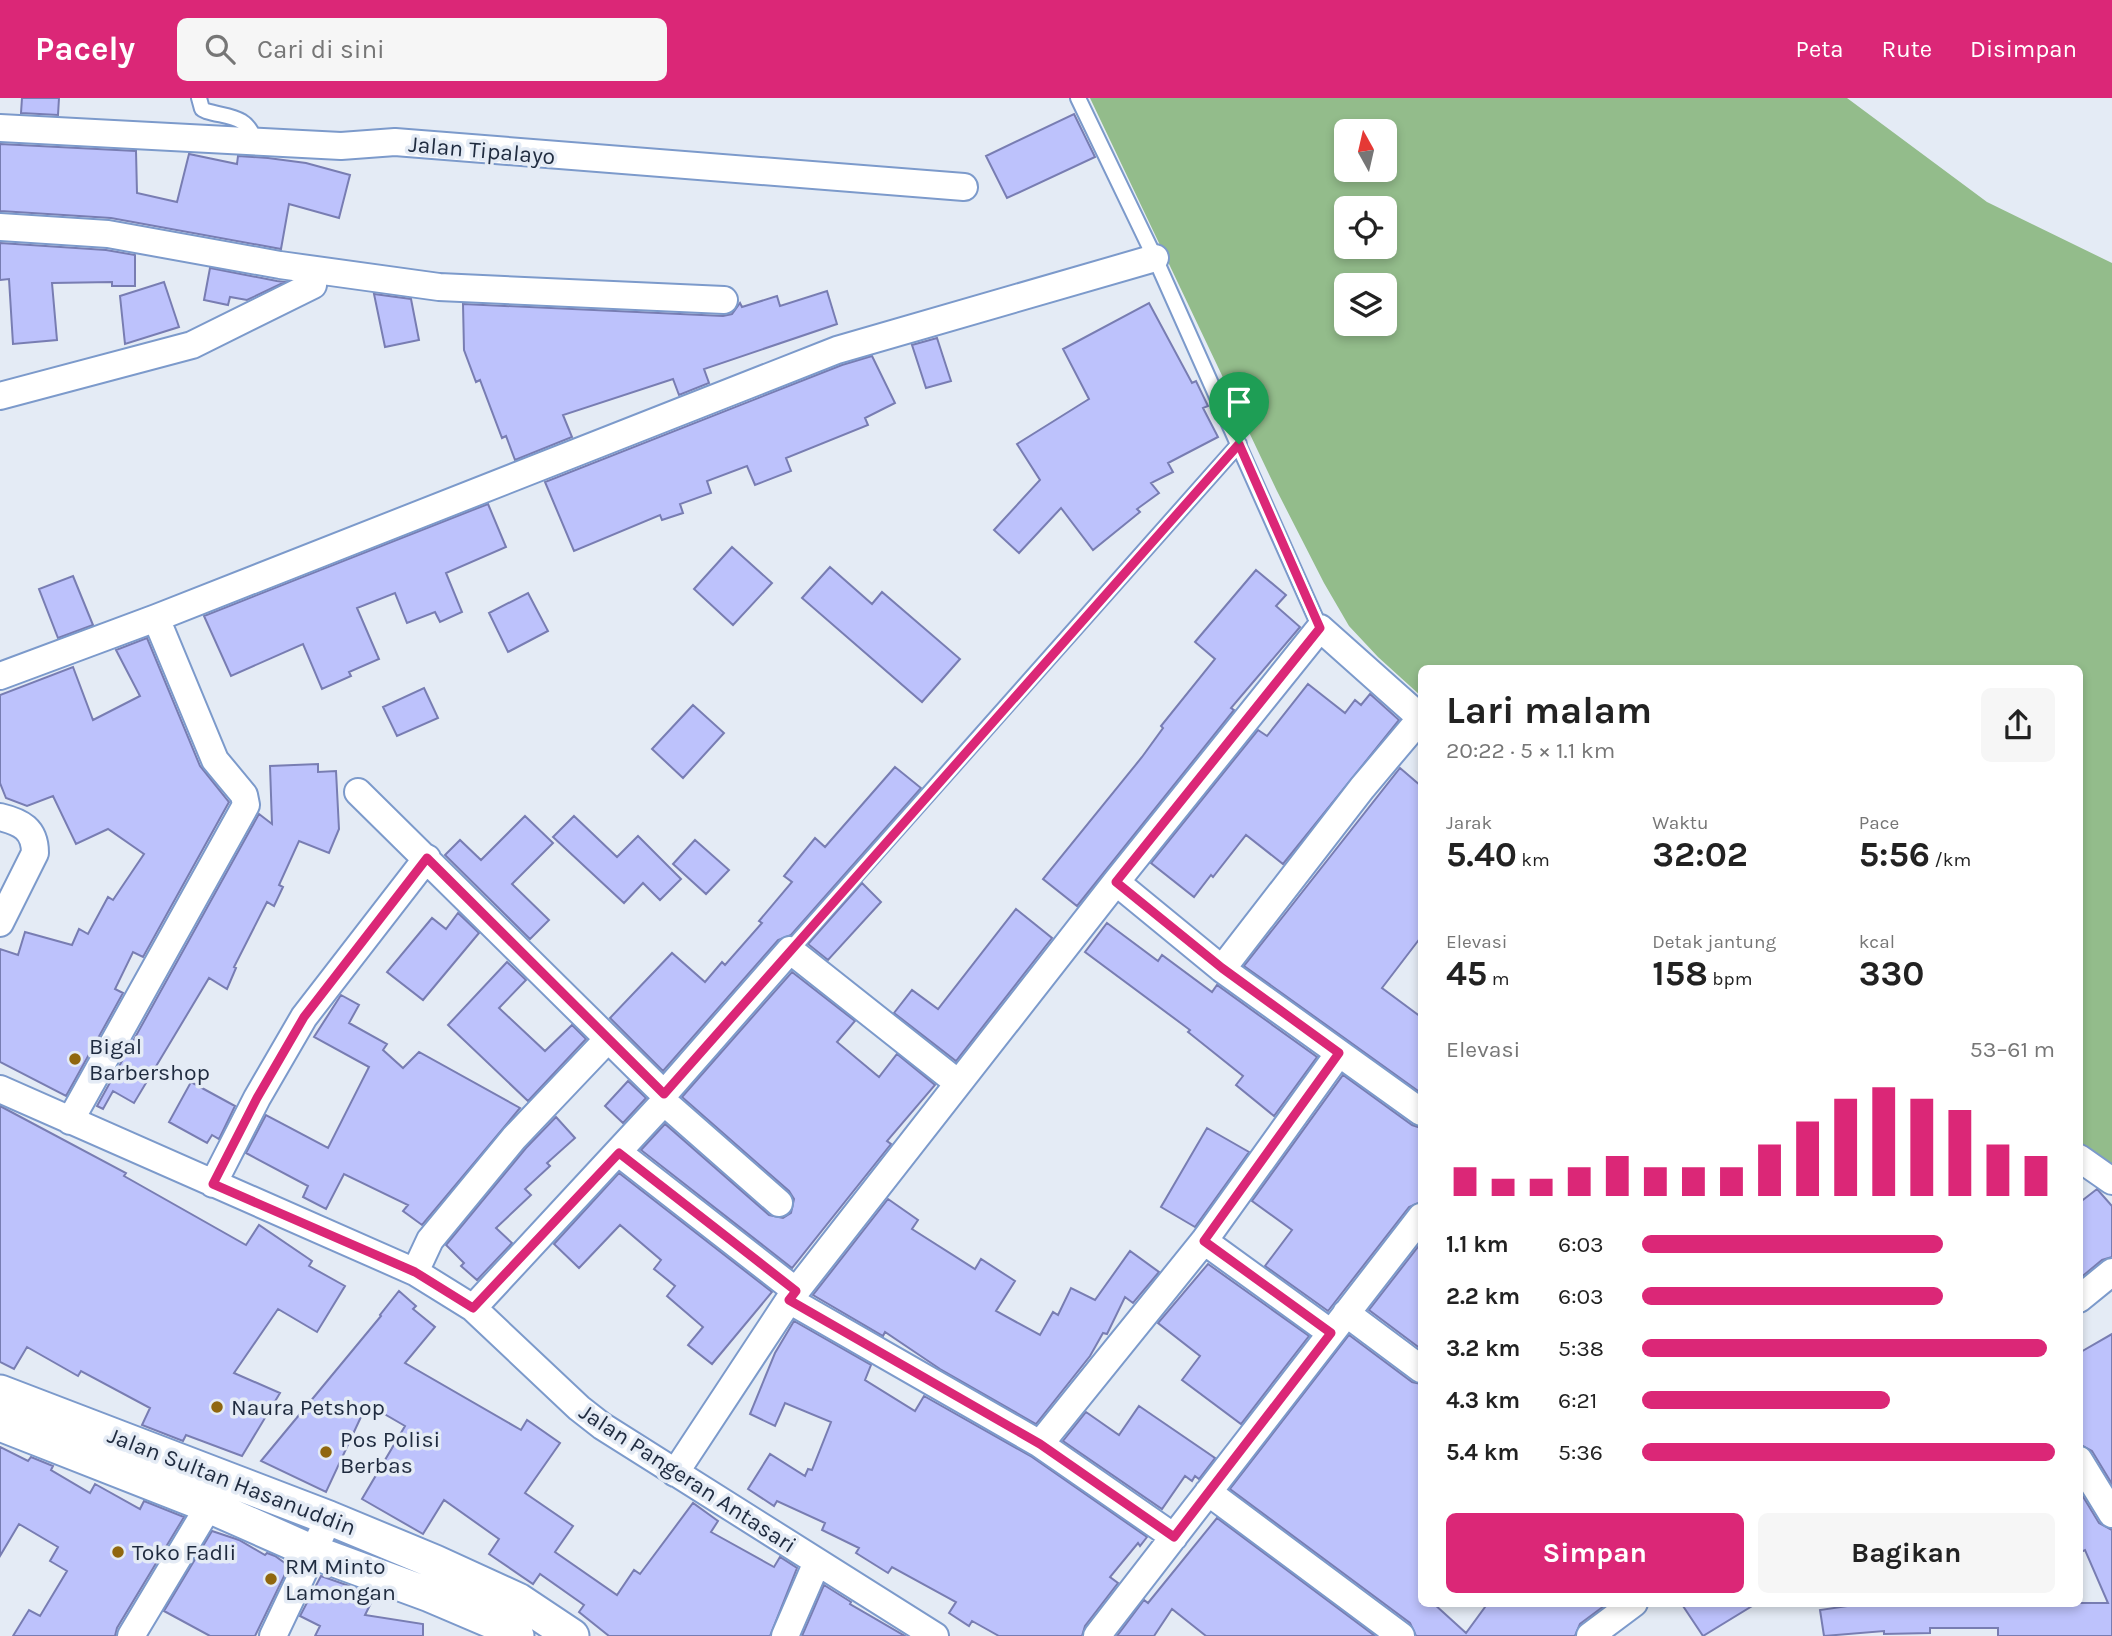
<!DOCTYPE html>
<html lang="id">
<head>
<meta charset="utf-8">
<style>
	:root { --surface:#fff; --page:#f6f6f6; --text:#222; --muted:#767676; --accent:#db2777 }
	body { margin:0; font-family:Karla,sans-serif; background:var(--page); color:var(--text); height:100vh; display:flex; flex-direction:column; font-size:26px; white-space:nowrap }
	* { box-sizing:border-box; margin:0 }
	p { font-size:23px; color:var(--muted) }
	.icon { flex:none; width:38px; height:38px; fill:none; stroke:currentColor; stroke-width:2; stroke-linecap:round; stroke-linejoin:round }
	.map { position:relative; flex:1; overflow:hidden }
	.side { position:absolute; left:1418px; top:567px; width:665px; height:942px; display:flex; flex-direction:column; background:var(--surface); border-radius:10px; box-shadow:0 4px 10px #0003 }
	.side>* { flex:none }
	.needle { width:46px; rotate:352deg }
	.tools { position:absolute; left:1334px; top:21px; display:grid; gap:14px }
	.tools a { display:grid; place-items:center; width:63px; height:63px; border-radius:10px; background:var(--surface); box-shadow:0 4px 10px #0003; font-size:35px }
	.pin { position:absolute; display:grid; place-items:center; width:60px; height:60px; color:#fff; margin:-72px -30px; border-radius:50% 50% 50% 0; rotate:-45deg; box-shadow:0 0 7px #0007 }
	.pin .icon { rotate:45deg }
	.round { display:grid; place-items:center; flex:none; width:74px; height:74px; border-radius:10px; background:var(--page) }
	.summary { display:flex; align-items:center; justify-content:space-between; height:119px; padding:0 28px }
	h1 { font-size:38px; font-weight:700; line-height:52px }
	.metrics { display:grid; grid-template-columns:repeat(3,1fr); gap:10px; height:119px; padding:7px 28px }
	.metrics div { display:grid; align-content:center }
	.metrics b { font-size:35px; font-weight:700 }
	.metrics small { font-size:19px; font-weight:400 }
	.metrics p { font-size:19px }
	.chart { height:196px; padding:14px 28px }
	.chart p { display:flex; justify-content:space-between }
	.chart svg { width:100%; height:126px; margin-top:7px; stroke:var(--accent); stroke-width:6 }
	.button { display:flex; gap:14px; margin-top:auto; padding:14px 28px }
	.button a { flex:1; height:80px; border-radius:10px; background:var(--accent); color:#fff; font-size:28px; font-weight:700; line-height:80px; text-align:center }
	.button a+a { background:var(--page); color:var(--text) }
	ul { padding:0 28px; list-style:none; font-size:23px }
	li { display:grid; grid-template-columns:112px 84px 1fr; align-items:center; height:52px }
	li i { height:18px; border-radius:9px; background:var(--accent) }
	header { display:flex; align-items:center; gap:42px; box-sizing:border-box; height:98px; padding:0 35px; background:var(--accent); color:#fff }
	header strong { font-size:33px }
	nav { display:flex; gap:38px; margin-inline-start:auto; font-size:24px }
	.search { width:490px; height:63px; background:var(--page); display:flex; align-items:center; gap:18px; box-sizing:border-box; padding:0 24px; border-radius:10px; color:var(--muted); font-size:26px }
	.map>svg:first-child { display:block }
	.water { fill:#93bc8b; fill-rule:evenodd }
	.building { fill:#bdc2fc; stroke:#787db2; stroke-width:2 }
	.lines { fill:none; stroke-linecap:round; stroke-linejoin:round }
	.service-casing { stroke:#7c9acb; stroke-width:18 }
	.minor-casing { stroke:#7c9acb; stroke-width:30 }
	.tertiary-casing { stroke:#7c9acb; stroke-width:37 }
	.service { stroke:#fff; stroke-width:14 }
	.minor { stroke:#fff; stroke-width:26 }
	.tertiary { stroke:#fff; stroke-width:33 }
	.route-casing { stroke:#fff; stroke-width:14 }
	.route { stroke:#db2777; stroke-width:9 }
	.poi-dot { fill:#90670f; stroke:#e4ebf5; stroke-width:2.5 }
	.labels { text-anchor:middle; stroke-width:7; stroke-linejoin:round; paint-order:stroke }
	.street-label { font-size:23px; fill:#1f2b3f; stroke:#e4ebf5 }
	.poi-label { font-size:23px; fill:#1f2b3f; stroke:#e4ebf5; text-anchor:start }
</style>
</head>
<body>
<header>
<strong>Pacely</strong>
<div class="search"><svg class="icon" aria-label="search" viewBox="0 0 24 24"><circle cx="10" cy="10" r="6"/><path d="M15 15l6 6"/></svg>Cari di sini</div>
<nav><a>Peta</a><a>Rute</a><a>Disimpan</a></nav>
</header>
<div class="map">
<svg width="2112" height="1538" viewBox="0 0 2112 1538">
	<rect width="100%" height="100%" fill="#e4ebf5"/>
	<path class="water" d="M 1090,0 L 1847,0 L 1987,104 L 2112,165 L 2112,1070 L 2079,1045 L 2079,570 L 1421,570 L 1421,598 L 1378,559 L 1349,528 L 1324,485 L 1277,393 ZM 1346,33 L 1384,33 L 1384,72 L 1346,72 ZM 1346,110 L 1384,110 L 1384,149 L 1346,149 ZM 1346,187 L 1384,187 L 1384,226 L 1346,226 Z"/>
	<path class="building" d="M 22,0 L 59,0 L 58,17 L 21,15 Z
		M 1074,16 L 1095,59 L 1007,100 L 986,58 Z
		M 0,46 L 136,53 L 137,95 L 177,104 L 189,56 L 237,66 L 238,58 L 268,60 L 306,65 L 350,77 L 339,120 L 289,106 L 281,151 L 111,120 L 0,113 Z
		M 0,145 L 106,152 L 135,157 L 135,188 L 112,188 L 112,184 L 52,185 L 57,242 L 13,246 L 9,181 L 0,182 Z
		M 210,170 L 277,183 L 285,184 L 247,202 L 230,199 L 228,207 L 204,202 Z
		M 164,184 L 179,229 L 125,246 L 120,198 Z
		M 827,193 L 837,226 L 704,271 L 709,285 L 679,297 L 673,281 L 563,317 L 572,339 L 515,362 L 506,338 L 502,340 L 480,282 L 476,284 L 464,252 L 463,206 L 723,218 L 732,216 L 740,205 L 742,209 L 777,198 L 780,208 Z
		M 374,196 L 411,201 L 419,242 L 385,249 Z
		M 1149,205 L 1192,285 L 1196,283 L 1208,308 L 1203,310 L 1218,339 L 1168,365 L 1173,374 L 1151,385 L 1159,395 L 1137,411 L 1140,414 L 1093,452 L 1061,410 L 1019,455 L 994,432 L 1040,382 L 1017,346 L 1089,301 L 1063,251 Z
		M 937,240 L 951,283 L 926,290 L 912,247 Z
		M 872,258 L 895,305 L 865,320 L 868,327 L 786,360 L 791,373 L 755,387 L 747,368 L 707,383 L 711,395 L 680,406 L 683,415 L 662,422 L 660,417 L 574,453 L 545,384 L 842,267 Z
		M 488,406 L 506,449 L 446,475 L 462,514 L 440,524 L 435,514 L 407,525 L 395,495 L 357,510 L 379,561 L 349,574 L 351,578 L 322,591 L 303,546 L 231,578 L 204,518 Z
		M 732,449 L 772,485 L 733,527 L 694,491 Z
		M 830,469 L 872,506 L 882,494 L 960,561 L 922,604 L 802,500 Z
		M 1256,472 L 1286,497 L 1276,508 L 1300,529 L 1231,610 L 1234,612 L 1077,808 L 1043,781 L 1142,659 L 1163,630 L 1161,628 L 1215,561 L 1195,544 Z
		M 73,478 L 93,527 L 58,540 L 39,491 Z
		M 528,495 L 548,533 L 508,554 L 489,515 Z
		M 147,540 L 200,668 L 229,704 L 143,859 L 133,854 L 115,891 L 123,895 L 66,998 L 0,964 L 0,851 L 18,857 L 25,834 L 72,847 L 79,831 L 88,836 L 108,799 L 113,802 L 144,756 L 108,731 L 76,746 L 53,698 L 27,708 L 6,700 L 0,685 L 0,597 L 73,569 L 93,622 L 140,598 L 116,552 Z
		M 1308,586 L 1345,615 L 1355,602 L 1361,607 L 1370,596 L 1399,622 L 1283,766 L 1246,737 L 1213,779 L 1211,777 L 1194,799 L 1151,765 L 1258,632 L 1267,638 Z
		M 424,590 L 438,620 L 397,638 L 383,609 Z
		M 693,607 L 724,635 L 683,680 L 652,651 Z
		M 318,666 L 318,674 L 336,673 L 339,731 L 329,755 L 299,743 L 279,787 L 283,789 L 274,808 L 267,804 L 234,869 L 236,870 L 227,891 L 209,880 L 134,1005 L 113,993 L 103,1011 L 97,1008 L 259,716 L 272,726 L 270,668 Z
		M 895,669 L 921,690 L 791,837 L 778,842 L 663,973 L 610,920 L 672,855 L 705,884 L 722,864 L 725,867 L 762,825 L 759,823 L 792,784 L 784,778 L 815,740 L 825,749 Z
		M 1400,670 L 1421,688 L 1421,839 L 1382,890 L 1421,919 L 1421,995 L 1244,868 Z
		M 525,718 L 553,745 L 512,786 L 549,822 L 530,841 L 445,757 L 460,742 L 481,762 Z
		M 574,718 L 617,759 L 638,738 L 681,781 L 660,802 L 643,785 L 624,805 L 553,739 Z
		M 695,742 L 729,772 L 706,796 L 673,766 Z
		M 862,785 L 881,804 L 828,862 L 808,846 Z
		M 1016,811 L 1052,840 L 956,963 L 894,915 L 912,892 L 938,911 Z
		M 458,815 L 479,835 L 423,902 L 387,874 L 432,820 L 446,831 Z
		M 1107,825 L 1158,863 L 1162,857 L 1212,894 L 1217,887 L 1317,959 L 1274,1018 L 1236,987 L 1243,978 L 1188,934 L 1190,932 L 1085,854 Z
		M 507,864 L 526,882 L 499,910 L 545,953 L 572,927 L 586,941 L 528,1003 L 448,927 Z
		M 792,874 L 855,923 L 837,944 L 879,979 L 897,956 L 935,987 L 887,1043 L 891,1046 L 792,1170 L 641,1052 L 665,1026 L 769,1117 L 783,1120 L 791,1115 L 794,1101 L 789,1093 L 682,999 Z
		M 341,897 L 359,907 L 349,925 L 387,946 L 383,952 L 403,970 L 419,954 L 520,1010 L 422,1127 L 403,1113 L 408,1107 L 344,1076 L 326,1111 L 303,1099 L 308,1088 L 246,1055 L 266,1017 L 328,1050 L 369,969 L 314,939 Z
		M 1343,977 L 1412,1027 L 1421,1030 L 1421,1104 L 1409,1109 L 1328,1213 L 1265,1168 L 1292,1132 L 1252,1103 Z
		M 628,983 L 646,1000 L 623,1025 L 605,1008 Z
		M 191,984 L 235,1008 L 219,1041 L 212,1037 L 207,1045 L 169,1024 Z
		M 0,1008 L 126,1075 L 124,1078 L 246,1147 L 259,1127 L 312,1163 L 309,1168 L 345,1188 L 317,1234 L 278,1211 L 234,1275 L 280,1295 L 242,1358 L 186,1337 L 183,1343 L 142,1327 L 150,1310 L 81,1273 L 78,1278 L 27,1249 L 14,1271 L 0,1264 Z
		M 556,1019 L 575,1040 L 547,1065 L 550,1068 L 525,1091 L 531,1097 L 496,1130 L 512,1145 L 477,1182 L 461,1168 L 464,1165 L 446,1147 L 526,1050 Z
		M 1207,1030 L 1249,1054 L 1195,1129 L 1161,1109 Z
		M 619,1075 L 772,1194 L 712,1266 L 688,1247 L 703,1229 L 667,1198 L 675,1188 L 654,1171 L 661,1162 L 620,1127 L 579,1170 L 554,1146 Z
		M 2097,1091 L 2112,1108 L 2112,1159 L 2102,1162 L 2079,1181 L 2079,1105 Z
		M 888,1101 L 918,1122 L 912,1131 L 975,1171 L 981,1161 L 1015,1183 L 996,1213 L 1040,1237 L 1053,1214 L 1058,1217 L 1071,1190 L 1095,1202 L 1130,1153 L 1159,1174 L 1133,1205 L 1125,1199 L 1107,1236 L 1103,1235 L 1090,1258 L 1036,1326 L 940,1271 L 885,1234 L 883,1238 L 813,1197 Z
		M 1421,1145 L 1421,1251 L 1369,1212 Z
		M 1208,1166 L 1309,1238 L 1241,1326 L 1182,1282 L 1200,1258 L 1158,1225 Z
		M 399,1193 L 416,1208 L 413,1211 L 435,1229 L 405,1265 L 521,1332 L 527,1322 L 560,1345 L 525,1395 L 573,1428 L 555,1454 L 617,1497 L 634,1472 L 640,1476 L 693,1405 L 718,1423 L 711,1434 L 774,1469 L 780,1459 L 797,1470 L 770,1538 L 609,1538 L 579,1514 L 584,1507 L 540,1476 L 533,1486 L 489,1456 L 499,1441 L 444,1402 L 423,1436 L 362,1401 L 405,1328 L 367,1306 L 326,1394 L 261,1363 L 381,1218 L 380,1217 Z
		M 794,1223 L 871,1267 L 865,1282 L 915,1313 L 924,1298 L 1032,1359 L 1147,1439 L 1140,1448 L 1138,1445 L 1110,1479 L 1118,1485 L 1085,1528 L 1082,1538 L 999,1538 L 972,1523 L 969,1528 L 949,1515 L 956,1504 L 892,1469 L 888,1475 L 856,1455 L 859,1450 L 822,1432 L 825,1425 L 777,1403 L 774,1408 L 748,1391 L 770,1356 L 805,1378 L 808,1371 L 812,1372 L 831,1324 L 785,1305 L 775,1328 L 750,1316 L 775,1255 Z
		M 2112,1236 L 2112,1386 L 2092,1353 L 2079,1346 L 2079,1255 Z
		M 1349,1237 L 1412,1284 L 1421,1286 L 1421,1505 L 1433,1505 L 1466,1535 L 1488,1505 L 1608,1505 L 1580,1526 L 1575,1538 L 1416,1538 L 1410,1525 L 1230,1391 Z
		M 1139,1308 L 1215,1360 L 1199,1381 L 1195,1378 L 1192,1383 L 1185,1378 L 1162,1411 L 1063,1343 L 1086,1314 L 1119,1337 Z
		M 0,1349 L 28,1363 L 31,1359 L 53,1368 L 51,1372 L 90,1395 L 95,1386 L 140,1411 L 144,1403 L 184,1419 L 117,1530 L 115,1538 L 13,1538 L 29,1512 L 40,1518 L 67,1473 L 50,1463 L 58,1449 L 19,1426 L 0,1458 Z
		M 2079,1392 L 2099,1425 L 2112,1432 L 2112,1538 L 1998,1538 L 1998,1530 L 1930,1530 L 1930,1535 L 1884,1536 L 1884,1533 L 1824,1538 L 1820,1512 L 1868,1505 L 2108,1505 L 2085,1452 L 2079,1455 Z
		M 1217,1420 L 1375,1538 L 1206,1538 L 1172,1511 L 1154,1538 L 1117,1538 L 1144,1502 L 1148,1505 Z
		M 212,1433 L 239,1442 L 265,1457 L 267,1455 L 275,1458 L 289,1468 L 255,1538 L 210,1538 L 164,1513 Z
		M 321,1478 L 375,1497 L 365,1517 L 423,1526 L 423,1538 L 315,1538 L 320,1528 L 300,1518 Z
		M 824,1487 L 851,1504 L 850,1506 L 905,1538 L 802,1538 Z
		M 1681,1505 L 1757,1505 L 1703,1538 Z"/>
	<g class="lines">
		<g class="service-casing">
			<path id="service" d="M 199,0 L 202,11 L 206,13 C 230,20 247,17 255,43
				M 1078,0 L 1155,160 L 1320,530
				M 790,852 L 1239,346"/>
		</g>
		<g class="minor-casing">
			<path id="minor" d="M 0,30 L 341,48 L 395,44 L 964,89
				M 0,129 L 108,136 L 280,167 L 439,189 L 724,202
				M 0,298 L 192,247 L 313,187
				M 0,578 L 156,520 L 837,252 L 1155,160
				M 358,694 L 664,996
				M 0,719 C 21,724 35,731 35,755 L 0,825
				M 1116,784 L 1222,871 L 1421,1014
				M 1222,871 L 1362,690 L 1421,620
				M 0,991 L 415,1174 L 473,1210 L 579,1310 L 602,1328 L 935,1538
				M 664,1004 L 779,1105
				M 70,1023 L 246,707 L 244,697 L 215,662 L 156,520
				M 619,1055 L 796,1193
				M 2079,1060 L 2112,1083
				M 213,1086 L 257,1000 L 304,919 L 427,760
				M 1204,1143 L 1331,1235
				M 415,1174 L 430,1142 L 514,1040 L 608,941
				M 2079,1201 L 2112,1174
				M 789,1202 L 1040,1346 L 1174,1439
				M 473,1210 L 664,1004 L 664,996 L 790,852 L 958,985
				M 1346,1215 L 1421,1271
				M 1040,1346 L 1204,1143 L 1339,955
				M 2079,1362 L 2112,1416
				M 675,1375 L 789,1202 L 1116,784 L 1320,530 L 1421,620
				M 1208,1394 L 1401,1538
				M 131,1538 L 209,1408
				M 273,1538 L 329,1420
				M 785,1538 L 817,1464
				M 1097,1538 L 1421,1119
				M 1590,1538 L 1634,1505"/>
		</g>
		<g class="tertiary-casing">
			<path id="tertiary" d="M 0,1294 L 329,1420 L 435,1464 L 518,1502 L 572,1538
				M 0,1326 L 209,1408 L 313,1454 L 430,1497 L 498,1526 L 517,1538"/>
		</g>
		<use href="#service" class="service"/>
		<use href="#minor" class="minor"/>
		<use href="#tertiary" class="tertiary"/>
	</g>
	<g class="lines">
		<g class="route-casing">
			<path id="route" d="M 1239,346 L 1320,530 L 1116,784 L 1222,870 L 1339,955 L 1204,1143 L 1331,1235 L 1174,1439 L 1040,1346 L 789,1202 L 796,1193 L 619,1055 L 473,1210 L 415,1174 L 213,1086 L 257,1000 L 304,919 L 427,760 L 664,996 Z"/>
		</g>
		<use href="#route" class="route"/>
	</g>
	<g class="poi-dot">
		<circle cx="75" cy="961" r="7"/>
		<circle cx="217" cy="1309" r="7"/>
		<circle cx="326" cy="1354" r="7"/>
		<circle cx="118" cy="1454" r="7"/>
		<circle cx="271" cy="1481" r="7"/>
	</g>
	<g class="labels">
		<g class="street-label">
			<text transform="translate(482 52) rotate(5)" y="8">Jalan Tipalayo</text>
			<text transform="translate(688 1380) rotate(33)" y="8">Jalan Pangeran Antasari</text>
			<text transform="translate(232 1383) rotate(21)" y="8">Jalan Sultan Hasanuddin</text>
		</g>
		<g class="poi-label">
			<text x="89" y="956">Bigal<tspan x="89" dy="26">Barbershop</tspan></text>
			<text x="231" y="1317">Naura Petshop</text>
			<text x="340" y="1349">Pos Polisi<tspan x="340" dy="26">Berbas</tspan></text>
			<text x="132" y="1462">Toko Fadli</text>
			<text x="285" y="1476">RM Minto<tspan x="285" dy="26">Lamongan</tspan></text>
		</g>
	</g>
</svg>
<div class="tools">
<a><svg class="needle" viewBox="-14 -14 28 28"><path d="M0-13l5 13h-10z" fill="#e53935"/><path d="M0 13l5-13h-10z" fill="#767676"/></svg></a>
<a><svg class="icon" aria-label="locate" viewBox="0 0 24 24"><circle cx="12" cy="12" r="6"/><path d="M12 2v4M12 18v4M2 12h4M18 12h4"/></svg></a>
<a><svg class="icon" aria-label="layers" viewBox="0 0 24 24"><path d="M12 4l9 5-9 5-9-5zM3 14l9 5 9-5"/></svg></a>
</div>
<div class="pin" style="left:1239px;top:346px;background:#1e9e55"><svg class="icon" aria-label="arrive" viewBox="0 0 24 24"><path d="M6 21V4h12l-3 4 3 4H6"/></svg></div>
<section class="side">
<div class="summary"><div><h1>Lari malam</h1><p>20:22 · 5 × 1.1 km</p></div><a class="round"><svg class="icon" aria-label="share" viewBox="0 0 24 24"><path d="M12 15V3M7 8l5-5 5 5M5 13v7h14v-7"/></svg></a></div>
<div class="metrics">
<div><p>Jarak</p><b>5.40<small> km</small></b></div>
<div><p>Waktu</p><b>32:02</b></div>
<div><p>Pace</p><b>5:56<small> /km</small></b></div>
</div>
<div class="metrics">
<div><p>Elevasi</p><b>45<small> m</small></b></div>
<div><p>Detak jantung</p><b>158<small> bpm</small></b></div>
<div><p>kcal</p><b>330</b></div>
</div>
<div class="chart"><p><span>Elevasi</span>53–61 m</p>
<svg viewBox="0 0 160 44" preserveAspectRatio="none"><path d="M5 44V34M15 44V38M25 44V38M35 44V34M45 44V30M55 44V34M65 44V34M75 44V34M85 44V26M95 44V18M105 44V10M115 44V6M125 44V10M135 44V14M145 44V26M155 44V30"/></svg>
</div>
<ul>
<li><b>1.1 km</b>6:03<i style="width:73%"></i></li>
<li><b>2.2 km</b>6:03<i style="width:73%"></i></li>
<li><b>3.2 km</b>5:38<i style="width:98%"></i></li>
<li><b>4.3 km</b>6:21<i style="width:60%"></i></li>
<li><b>5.4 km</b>5:36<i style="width:100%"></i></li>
</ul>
<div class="button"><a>Simpan</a><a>Bagikan</a></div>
</section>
</div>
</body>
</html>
